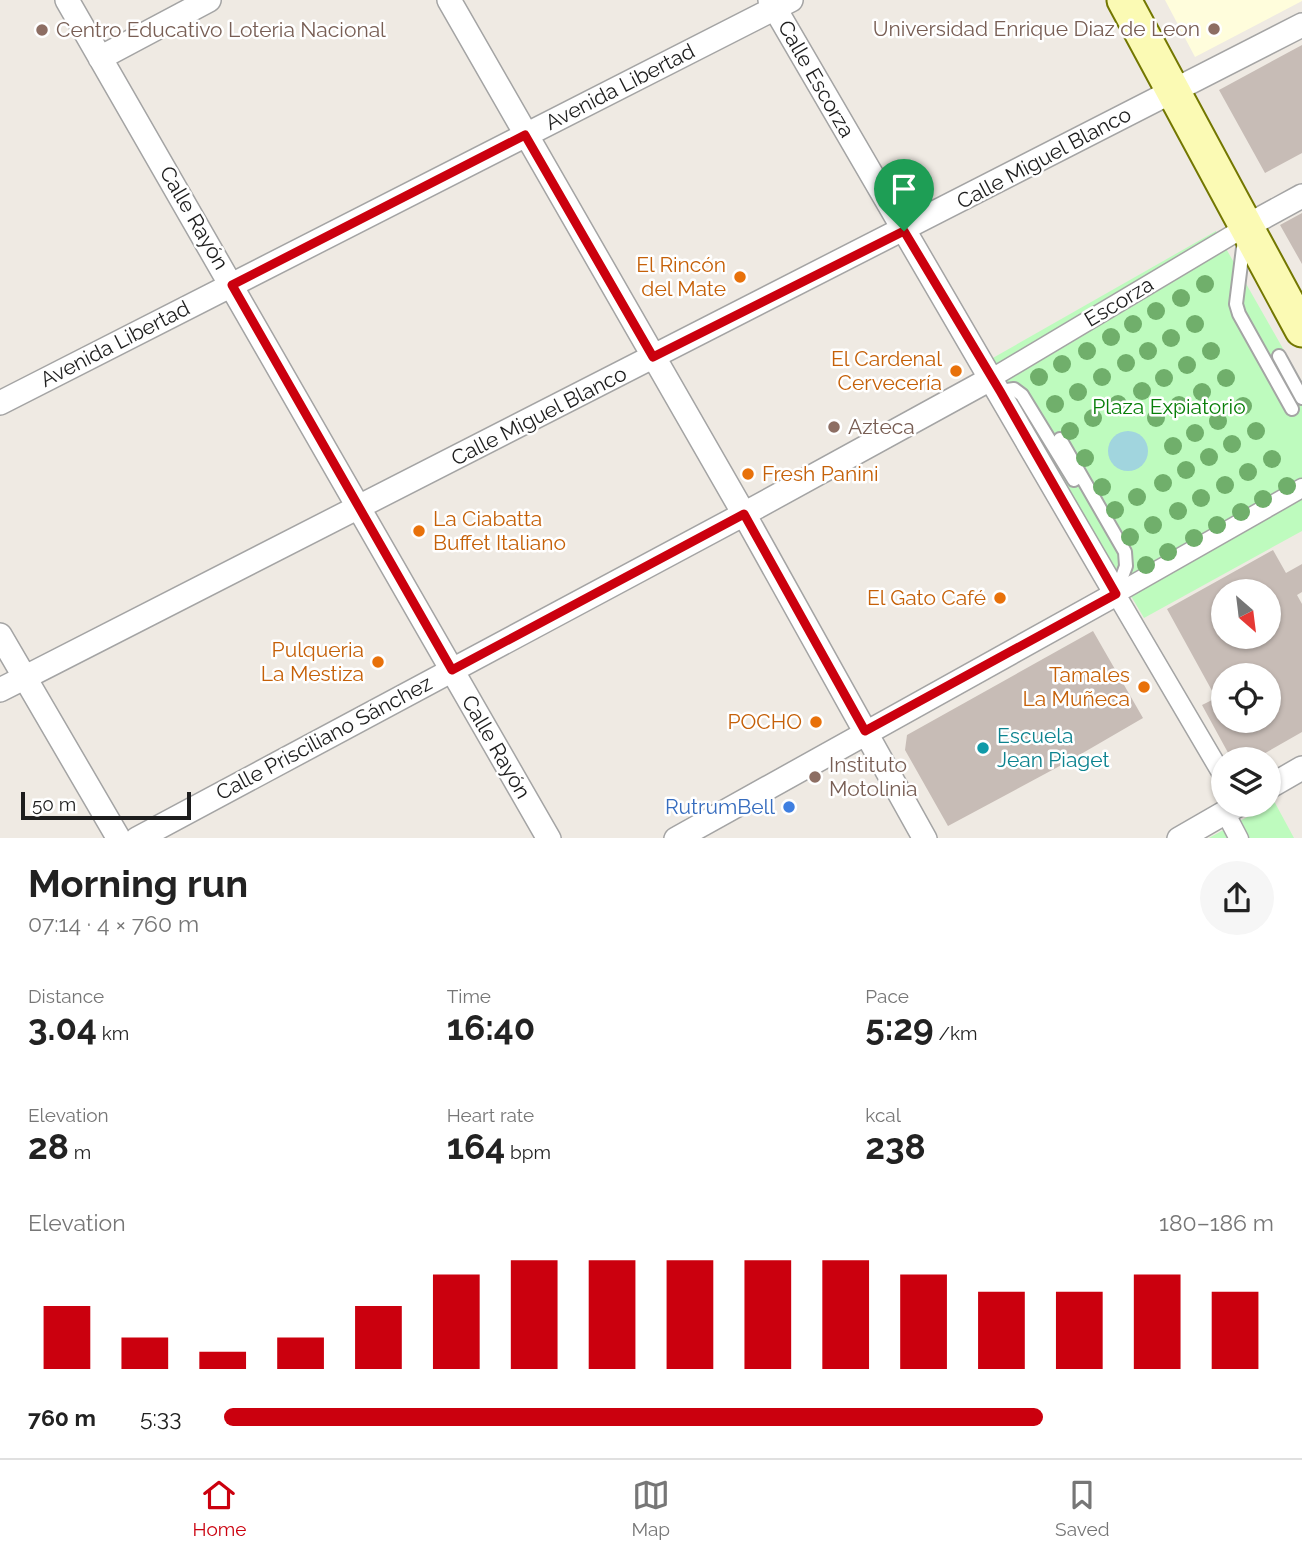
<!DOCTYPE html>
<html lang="en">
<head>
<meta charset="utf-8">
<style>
	:root { --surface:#fff; --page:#f6f6f6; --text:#222; --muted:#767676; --line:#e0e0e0; --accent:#cb000e }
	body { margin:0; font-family:Raleway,sans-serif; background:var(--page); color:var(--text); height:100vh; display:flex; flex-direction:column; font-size:26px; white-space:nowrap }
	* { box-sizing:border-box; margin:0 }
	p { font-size:23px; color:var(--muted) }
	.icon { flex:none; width:38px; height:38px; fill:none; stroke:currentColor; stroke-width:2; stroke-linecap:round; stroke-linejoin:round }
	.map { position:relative; height:838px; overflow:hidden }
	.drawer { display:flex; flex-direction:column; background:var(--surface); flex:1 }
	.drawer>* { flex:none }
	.needle { width:46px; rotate:152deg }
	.fabs { position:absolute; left:1211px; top:579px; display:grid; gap:14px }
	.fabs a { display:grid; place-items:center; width:70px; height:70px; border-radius:50%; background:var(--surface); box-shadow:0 2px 5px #0004; font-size:35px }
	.scale { position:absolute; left:21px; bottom:18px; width:170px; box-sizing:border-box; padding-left:7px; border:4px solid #1d1d1d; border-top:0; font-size:19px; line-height:24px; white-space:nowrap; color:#1d1d1d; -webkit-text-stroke:5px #fff; paint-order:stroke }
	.pin { position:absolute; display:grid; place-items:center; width:60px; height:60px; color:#fff; margin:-72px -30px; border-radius:50% 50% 50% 0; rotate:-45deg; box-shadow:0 0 7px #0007 }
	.pin .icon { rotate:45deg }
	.round { display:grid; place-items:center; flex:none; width:74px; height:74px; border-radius:37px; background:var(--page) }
	.head { display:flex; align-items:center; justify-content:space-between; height:119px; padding:0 28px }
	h1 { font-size:38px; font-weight:700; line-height:52px }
	.stats { display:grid; grid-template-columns:repeat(3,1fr); gap:10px; height:119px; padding:7px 28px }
	.stats div { display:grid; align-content:center }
	.stats b { font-size:35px; font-weight:700 }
	.stats small { font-size:19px; font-weight:400 }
	.stats p { font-size:19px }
	.chart { height:196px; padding:14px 28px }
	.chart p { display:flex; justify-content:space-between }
	.chart svg { width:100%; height:126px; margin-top:7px; stroke:var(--accent); stroke-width:6 }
	ul { padding:0 28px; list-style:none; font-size:23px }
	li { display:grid; grid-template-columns:112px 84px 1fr; align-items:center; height:52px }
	li i { height:18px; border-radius:9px; background:var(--accent) }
	.menu { display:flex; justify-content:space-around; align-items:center; height:98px; border-top:2px solid var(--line); background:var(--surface); font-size:19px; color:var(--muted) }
	.menu a { display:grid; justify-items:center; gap:4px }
	.menu .on { color:var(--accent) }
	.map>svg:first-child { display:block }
	.education { fill:#fffddc }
	.park { fill:#befbbe }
	.water { fill:#a1d5de }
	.building { fill:#c7bcb6; fill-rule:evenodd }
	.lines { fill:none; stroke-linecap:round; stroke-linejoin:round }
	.service-casing { stroke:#a4a4a4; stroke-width:16 }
	.pedestrian-casing { stroke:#a4a4a4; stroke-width:21 }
	.minor-casing { stroke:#a4a4a4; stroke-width:26 }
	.secondary-casing { stroke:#737701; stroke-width:37 }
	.service { stroke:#fff; stroke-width:12 }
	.pedestrian { stroke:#fff; stroke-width:18 }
	.minor { stroke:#fff; stroke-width:23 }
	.secondary { stroke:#fbfab4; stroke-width:33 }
	.tree { fill:#70af6b }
	.route-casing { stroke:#fff; stroke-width:14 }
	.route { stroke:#cb000e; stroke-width:9 }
	.education-dot { fill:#8d6e63; stroke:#fff; stroke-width:2.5 }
	.food-dot { fill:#e8710a; stroke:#fff; stroke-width:2.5 }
	.culture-dot { fill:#0f9aa8; stroke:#fff; stroke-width:2.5 }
	.shop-dot { fill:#3f7fe0; stroke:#fff; stroke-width:2.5 }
	.labels { text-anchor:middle; stroke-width:5; stroke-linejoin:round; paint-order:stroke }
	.education-label { font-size:21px; fill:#785e54; stroke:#fff; text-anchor:start }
	.street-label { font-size:21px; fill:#1d1d1d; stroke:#fff }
	.food-label { font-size:21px; fill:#c56008; stroke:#fff; text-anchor:end }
	.park-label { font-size:21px; fill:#087f09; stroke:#fff }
	.culture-label { font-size:21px; fill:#0d838f; stroke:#fff; text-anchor:start }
	.shop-label { font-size:21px; fill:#366cbe; stroke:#fff; text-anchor:end }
</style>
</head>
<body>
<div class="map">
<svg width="1302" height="839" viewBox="0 0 1302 839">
	<rect width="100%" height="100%" fill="#efeae3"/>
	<path class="education" d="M 1165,0 L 1302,0 L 1302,1 L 1195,57 Z"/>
	<path class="park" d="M 1216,231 L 1302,382 L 1302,531 L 1144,618 L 991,359 Z
		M 1274,801 L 1294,838 L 1207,839 L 1269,805 Z"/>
	<path class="water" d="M1108 451a20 20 0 1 1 40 0a20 20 0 1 1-40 0Z"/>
	<path class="building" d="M 1302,45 L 1302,153 L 1265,173 L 1219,90 Z
		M 1302,213 L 1302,264 L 1280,225 Z
		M 1273,550 L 1286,573 L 1302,564 L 1302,592 L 1297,595 L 1302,604 L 1302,732 L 1253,760 L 1232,760 L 1202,705 L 1216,698 L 1167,609 ZM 1223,592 L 1269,592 L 1269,637 L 1223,637 ZM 1223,676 L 1269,676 L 1269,721 L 1223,721 Z
		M 1093,631 L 1143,718 L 1069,761 L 948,826 L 905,750 L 907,735 Z"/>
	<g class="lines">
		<g class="service-casing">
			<path id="service" d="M 1244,240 L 1236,304 L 1239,314 L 1292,409
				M 1279,356 L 1302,398
				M 1000,391 L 1014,389 L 1022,395 L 1074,480
				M 1060,439 L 1125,552 L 1126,566 L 1116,593"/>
		</g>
		<g class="pedestrian-casing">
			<path id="pedestrian" d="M 992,378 L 1247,226
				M 1223,776 L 1116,594 L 1302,488
				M 1225,812 L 1239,839"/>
		</g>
		<g class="minor-casing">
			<path id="minor" d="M 67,0 L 549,839
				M 449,0 L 744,514 L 925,839
				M 100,58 L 209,0
				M 1247,226 L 1302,196
				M 0,403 L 791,0
				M 0,635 L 119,839
				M 0,690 C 435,470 869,248 1302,25
				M 1269,787 L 1302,768
				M 137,839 L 744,514 L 992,378
				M 676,839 L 1116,594 L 770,0
				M 1179,839 L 1238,805"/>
		</g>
		<g class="secondary-casing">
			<path id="secondary" d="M 1124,0 L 1302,330"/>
		</g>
		<use href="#service" class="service"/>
		<use href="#pedestrian" class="pedestrian"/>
		<use href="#minor" class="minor"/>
		<use href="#secondary" class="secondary"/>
	</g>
	<g class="tree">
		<circle cx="1205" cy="284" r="9"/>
		<circle cx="1181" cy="298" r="9"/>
		<circle cx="1156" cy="311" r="9"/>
		<circle cx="1133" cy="324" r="9"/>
		<circle cx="1195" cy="324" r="9"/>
		<circle cx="1111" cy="337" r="9"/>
		<circle cx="1171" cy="338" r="9"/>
		<circle cx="1087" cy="351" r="9"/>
		<circle cx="1148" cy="351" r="9"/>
		<circle cx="1211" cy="351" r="9"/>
		<circle cx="1126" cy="363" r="9"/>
		<circle cx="1062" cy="364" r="9"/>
		<circle cx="1187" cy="365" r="9"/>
		<circle cx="1039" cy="377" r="9"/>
		<circle cx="1102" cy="377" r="9"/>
		<circle cx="1164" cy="378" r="9"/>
		<circle cx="1226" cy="378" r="9"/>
		<circle cx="1142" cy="391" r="9"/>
		<circle cx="1078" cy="392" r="9"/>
		<circle cx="1202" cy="392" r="9"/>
		<circle cx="1055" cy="404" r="9"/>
		<circle cx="1118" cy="404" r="9"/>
		<circle cx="1179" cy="405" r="9"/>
		<circle cx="1243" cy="406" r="9"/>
		<circle cx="1093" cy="418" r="9"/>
		<circle cx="1156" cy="418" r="9"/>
		<circle cx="1218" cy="421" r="9"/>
		<circle cx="1070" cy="431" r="9"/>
		<circle cx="1256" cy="431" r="9"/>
		<circle cx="1195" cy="433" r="9"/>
		<circle cx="1232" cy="444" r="9"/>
		<circle cx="1173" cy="446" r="9"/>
		<circle cx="1209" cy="457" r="9"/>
		<circle cx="1085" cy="458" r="9"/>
		<circle cx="1272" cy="459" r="9"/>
		<circle cx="1186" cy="470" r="9"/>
		<circle cx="1248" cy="472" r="9"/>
		<circle cx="1163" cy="483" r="9"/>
		<circle cx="1225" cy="485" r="9"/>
		<circle cx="1287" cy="486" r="9"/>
		<circle cx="1102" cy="487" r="9"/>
		<circle cx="1137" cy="497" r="9"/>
		<circle cx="1201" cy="498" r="9"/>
		<circle cx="1263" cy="499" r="9"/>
		<circle cx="1115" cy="510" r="9"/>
		<circle cx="1178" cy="511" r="9"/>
		<circle cx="1241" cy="512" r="9"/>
		<circle cx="1153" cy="525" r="9"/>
		<circle cx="1217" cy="525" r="9"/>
		<circle cx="1130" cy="537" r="9"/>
		<circle cx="1194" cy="538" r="9"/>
		<circle cx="1168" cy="552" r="9"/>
		<circle cx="1146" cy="565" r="9"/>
	</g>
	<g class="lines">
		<g class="route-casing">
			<path id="route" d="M 525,135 L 653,357 L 904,231 L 1000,391 L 1116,594 L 865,731 L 744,514 L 452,670 L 232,285 Z"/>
		</g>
		<use href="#route" class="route"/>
	</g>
	<g class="education-dot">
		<circle cx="1214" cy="29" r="7"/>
		<circle cx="42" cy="30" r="7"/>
		<circle cx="834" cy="427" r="7"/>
		<circle cx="815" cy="777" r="7"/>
	</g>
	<g class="food-dot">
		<circle cx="740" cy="277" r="7"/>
		<circle cx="956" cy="371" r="7"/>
		<circle cx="748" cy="474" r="7"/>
		<circle cx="419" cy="531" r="7"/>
		<circle cx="1000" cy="598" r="7"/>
		<circle cx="378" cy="662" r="7"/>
		<circle cx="1144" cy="687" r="7"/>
		<circle cx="816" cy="722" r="7"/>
	</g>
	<circle class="culture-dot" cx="983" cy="748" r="7"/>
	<circle class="shop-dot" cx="789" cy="807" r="7"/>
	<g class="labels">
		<g class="education-label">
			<text x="1200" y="36" text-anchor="end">Universidad Enrique Diaz de Leon</text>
			<text x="56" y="37">Centro Educativo Loteria Nacional</text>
			<text x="848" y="434">Azteca</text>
			<text x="829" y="772">Instituto<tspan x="829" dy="24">Motolinia</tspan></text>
		</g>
		<g class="street-label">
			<text transform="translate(816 79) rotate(60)" y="7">Calle Escorza</text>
			<text transform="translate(620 87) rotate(-27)" y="7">Avenida Libertad</text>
			<text transform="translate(1044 158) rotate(-28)" y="7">Calle Miguel Blanco</text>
			<text transform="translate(194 218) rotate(60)" y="7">Calle Rayón</text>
			<text transform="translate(1119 302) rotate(-31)" y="7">Escorza</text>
			<text transform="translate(115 344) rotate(-27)" y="7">Avenida Libertad</text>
			<text transform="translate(539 416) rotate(-27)" y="7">Calle Miguel Blanco</text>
			<text transform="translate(324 738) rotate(-28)" y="7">Calle Prisciliano Sánchez</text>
			<text transform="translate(496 747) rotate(60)" y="7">Calle Rayón</text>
		</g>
		<g class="food-label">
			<text x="726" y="272">El Rincón<tspan x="726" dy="24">del Mate</tspan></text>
			<text x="942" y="366">El Cardenal<tspan x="942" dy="24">Cervecería</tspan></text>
			<text x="762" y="481" text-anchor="start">Fresh Panini</text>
			<text x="433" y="526" text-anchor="start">La Ciabatta<tspan x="433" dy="24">Buffet Italiano</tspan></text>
			<text x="986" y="605">El Gato Café</text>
			<text x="364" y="657">Pulqueria<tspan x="364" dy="24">La Mestiza</tspan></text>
			<text x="1130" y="682">Tamales<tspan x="1130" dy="24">La Muñeca</tspan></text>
			<text x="802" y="729">POCHO</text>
		</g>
		<g class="park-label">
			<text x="1169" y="414">Plaza Expiatorio</text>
		</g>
		<g class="culture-label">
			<text x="997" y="743">Escuela<tspan x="997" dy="24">Jean Piaget</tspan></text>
		</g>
		<g class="shop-label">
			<text x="775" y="814">RutrumBell</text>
		</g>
	</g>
</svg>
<div class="fabs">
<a><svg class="needle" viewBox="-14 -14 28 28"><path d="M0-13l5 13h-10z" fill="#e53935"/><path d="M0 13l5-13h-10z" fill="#767676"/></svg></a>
<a><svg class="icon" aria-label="locate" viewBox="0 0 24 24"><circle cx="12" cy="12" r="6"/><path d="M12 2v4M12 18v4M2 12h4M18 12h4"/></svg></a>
<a><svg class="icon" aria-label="layers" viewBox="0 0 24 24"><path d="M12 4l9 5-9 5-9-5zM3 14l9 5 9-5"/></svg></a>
</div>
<div class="scale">50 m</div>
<div class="pin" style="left:904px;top:231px;background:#1e9e55"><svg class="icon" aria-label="arrive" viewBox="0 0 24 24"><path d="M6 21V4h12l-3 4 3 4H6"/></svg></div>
</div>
<section class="drawer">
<div class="head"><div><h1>Morning run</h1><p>07:14 · 4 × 760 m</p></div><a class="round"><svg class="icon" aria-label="share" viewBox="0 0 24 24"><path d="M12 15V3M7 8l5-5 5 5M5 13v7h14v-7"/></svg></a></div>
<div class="stats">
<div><p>Distance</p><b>3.04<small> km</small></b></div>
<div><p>Time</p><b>16:40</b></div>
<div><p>Pace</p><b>5:29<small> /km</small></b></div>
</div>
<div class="stats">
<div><p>Elevation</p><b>28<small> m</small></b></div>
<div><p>Heart rate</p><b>164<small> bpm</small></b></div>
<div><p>kcal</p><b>238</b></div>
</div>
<div class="chart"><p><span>Elevation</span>180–186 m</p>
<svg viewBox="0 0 160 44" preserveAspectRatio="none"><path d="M5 44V22M15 44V33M25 44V38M35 44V33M45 44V22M55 44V11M65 44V6M75 44V6M85 44V6M95 44V6M105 44V6M115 44V11M125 44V17M135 44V17M145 44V11M155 44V17"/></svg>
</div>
<ul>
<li><b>760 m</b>5:33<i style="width:78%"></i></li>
</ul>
</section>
<nav class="menu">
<a class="on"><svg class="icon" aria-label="home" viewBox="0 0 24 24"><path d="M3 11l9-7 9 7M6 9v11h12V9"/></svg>Home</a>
<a><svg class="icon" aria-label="map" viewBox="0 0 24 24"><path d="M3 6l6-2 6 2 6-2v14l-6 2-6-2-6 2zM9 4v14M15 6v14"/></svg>Map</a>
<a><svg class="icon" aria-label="saved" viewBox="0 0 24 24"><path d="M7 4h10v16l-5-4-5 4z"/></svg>Saved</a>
</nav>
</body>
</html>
